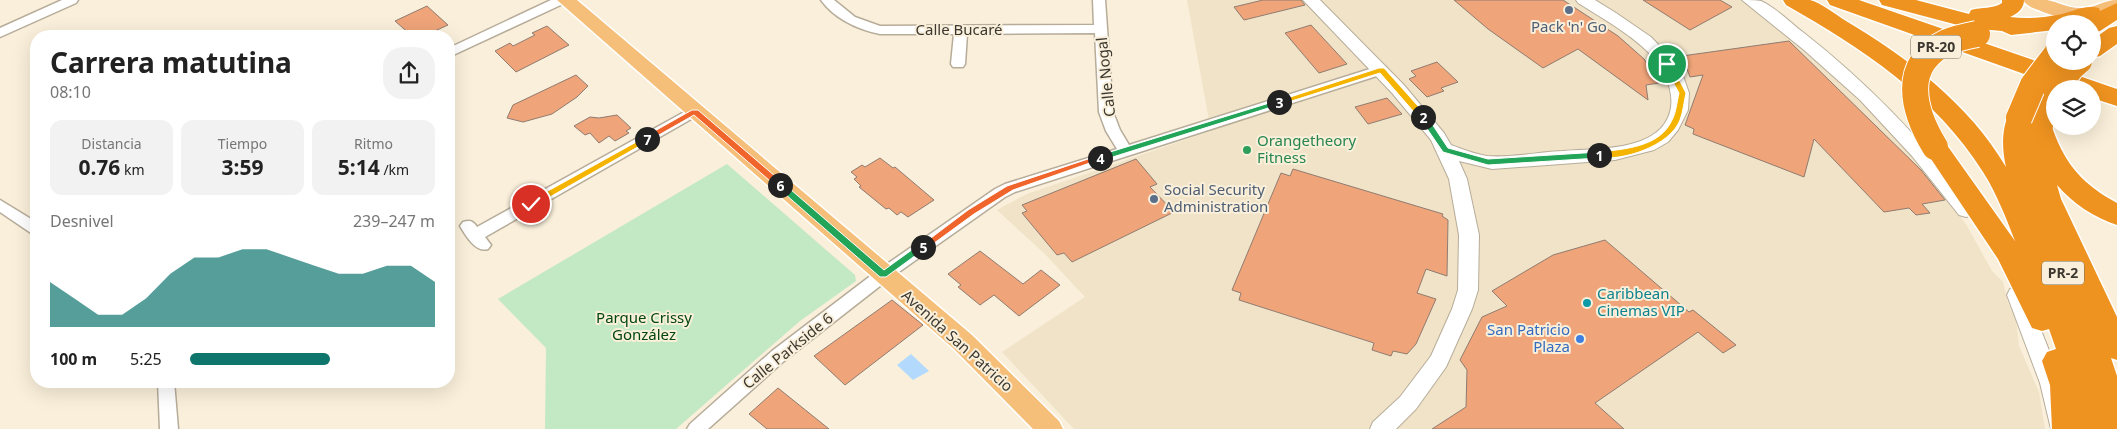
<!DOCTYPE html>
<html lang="es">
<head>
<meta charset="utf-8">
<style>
	:root { --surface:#fff; --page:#f2f2f2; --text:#222; --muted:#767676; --accent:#0f766e }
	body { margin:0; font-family:"Noto Sans",sans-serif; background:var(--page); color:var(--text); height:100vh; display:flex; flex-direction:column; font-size:19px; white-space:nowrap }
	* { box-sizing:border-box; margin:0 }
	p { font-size:16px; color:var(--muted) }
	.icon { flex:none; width:28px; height:28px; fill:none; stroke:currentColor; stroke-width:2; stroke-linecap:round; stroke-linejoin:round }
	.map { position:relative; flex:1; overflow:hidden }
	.drawer { position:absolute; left:30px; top:30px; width:425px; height:358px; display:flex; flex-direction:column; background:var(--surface); border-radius:20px; box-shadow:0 5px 20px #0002 }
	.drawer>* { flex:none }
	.buttons { position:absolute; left:2046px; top:15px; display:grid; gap:10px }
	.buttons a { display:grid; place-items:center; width:55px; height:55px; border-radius:50%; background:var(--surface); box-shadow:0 5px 20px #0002; font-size:25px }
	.pin { position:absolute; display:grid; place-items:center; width:42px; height:42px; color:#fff; margin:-21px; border:2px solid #fff; border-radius:50%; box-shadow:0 1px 5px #0007 }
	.km { position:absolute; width:25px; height:25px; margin:-12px; border-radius:50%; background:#222; color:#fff; font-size:14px; line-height:25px; text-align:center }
	.round { display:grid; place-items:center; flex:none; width:52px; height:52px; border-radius:20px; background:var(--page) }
	.overview { display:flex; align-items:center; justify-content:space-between; height:85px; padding:0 20px }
	h1 { font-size:28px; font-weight:700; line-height:38px }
	.figures { display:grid; grid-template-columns:repeat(3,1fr); gap:8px; height:85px; padding:5px 20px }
	.figures div { display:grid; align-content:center; border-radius:12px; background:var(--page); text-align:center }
	.figures b { font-size:21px; font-weight:700 }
	.figures small { font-size:14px; font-weight:400 }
	.figures p { font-size:14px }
	.chart { height:140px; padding:10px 20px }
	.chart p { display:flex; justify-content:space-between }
	.chart svg { width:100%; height:90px; margin-top:5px; fill:var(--accent); opacity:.7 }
	ul { padding:0 20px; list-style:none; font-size:16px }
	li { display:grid; grid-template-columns:80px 60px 1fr; align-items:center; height:38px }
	li i { height:12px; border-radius:6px; background:var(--accent) }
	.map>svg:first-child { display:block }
	.built { fill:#f0e3c7 }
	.green { fill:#c2e9c3 }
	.water { fill:#b3dafc }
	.building { fill:#efa479; stroke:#907c71 }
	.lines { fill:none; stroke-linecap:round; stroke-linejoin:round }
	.minor-casing { stroke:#b6ac99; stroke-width:3 }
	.tertiary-casing { stroke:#b6ac99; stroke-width:2 }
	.primary-casing { stroke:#fff; stroke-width:3 }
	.motorway-casing { stroke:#fff; stroke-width:3 }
	.minor { fill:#fff; fill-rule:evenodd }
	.tertiary { fill:#fff; fill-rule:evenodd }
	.primary { fill:#f5be79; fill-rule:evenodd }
	.motorway { fill:#ef9320; fill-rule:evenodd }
	.motorway-bridge-casing { stroke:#fff; stroke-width:28; stroke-linecap:butt }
	.motorway-bridge { stroke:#ef9320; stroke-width:26 }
	.split-1 { fill:#f5b400; stroke:#fff }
	.split-2 { fill:#22a559; stroke:#fff }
	.split-3 { fill:#f5b400; stroke:#fff }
	.split-4 { fill:#22a559; stroke:#fff }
	.split-5 { fill:#f0652b; stroke:#fff }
	.split-6 { fill:#22a559; stroke:#fff }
	.split-7 { fill:#f0652b; stroke:#fff }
	.split-8 { fill:#f5b400; stroke:#fff }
	.service-dot { fill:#5c6f8a; stroke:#f9efda; stroke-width:2 }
	.leisure-dot { fill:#2e9e5b; stroke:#f9efda; stroke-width:2 }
	.culture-dot { fill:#0f9aa8; stroke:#f9efda; stroke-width:2 }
	.shop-dot { fill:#3f7fe0; stroke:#f9efda; stroke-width:2 }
	.labels { text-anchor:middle; stroke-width:4; stroke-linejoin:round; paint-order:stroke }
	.shield { fill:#f9efda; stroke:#756f63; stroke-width:1 }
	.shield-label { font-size:14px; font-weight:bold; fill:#3c3830 }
	.service-label { font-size:15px; fill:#4e5e75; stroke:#f9efda }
	.street-label { font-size:15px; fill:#3c3830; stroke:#f9efda }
	.leisure-label { font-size:15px; fill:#27864d; stroke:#f9efda; text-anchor:start }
	.culture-label { font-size:15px; fill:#0d838f; stroke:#f9efda; text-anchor:start }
	.park-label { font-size:15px; fill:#00470e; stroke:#f9efda }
	.shop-label { font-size:15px; fill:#366cbe; stroke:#f9efda; text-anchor:end }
</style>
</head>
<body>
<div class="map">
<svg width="2117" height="429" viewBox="0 0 2117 429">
	<rect width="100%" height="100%" fill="#f9efda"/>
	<path class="built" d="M 1187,0 L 1741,0 L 1784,33 L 1844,86 L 1901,142 L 1938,184 L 1967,226 L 1992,271 L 2003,282 L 2008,303 L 2016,319 L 2019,346 L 2039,392 L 2045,429 L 1074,429 L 1002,352 L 1085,297 L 1044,253 L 997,210 L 1027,194 L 1211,131 Z"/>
	<path class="green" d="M 727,164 L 855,275 L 856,281 L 800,321 L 676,429 L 545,429 L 546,348 L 498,299 Z"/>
	<path class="water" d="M 911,354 L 929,371 L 913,380 L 897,365 Z"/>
	<path class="building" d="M 1263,0 L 1301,0 L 1305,5 L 1244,20 L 1234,7 Z
		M 1454,0 L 1563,0 L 1618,36 L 1644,59 L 1659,83 L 1646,85 L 1648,100 L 1578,49 L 1543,68 L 1488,29 Z
		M 1643,0 L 1720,0 L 1732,7 L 1690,30 Z
		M 427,6 L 448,25 L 424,36 L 412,36 L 395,21 Z
		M 1311,25 L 1347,64 L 1319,73 L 1285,33 Z
		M 547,26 L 569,45 L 516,72 L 495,51 L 510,43 L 513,46 L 535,35 L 532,33 Z
		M 1789,41 L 1921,170 L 1945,200 L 1922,204 L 1930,213 L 1916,215 L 1909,208 L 1884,212 L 1814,139 L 1804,177 L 1693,134 L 1694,129 L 1685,125 L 1703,75 L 1690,77 L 1682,56 Z
		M 1437,62 L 1458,82 L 1441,88 L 1444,91 L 1427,97 L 1409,79 L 1416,76 L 1411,71 Z
		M 576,75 L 588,86 L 577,97 L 552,114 L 523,122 L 507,118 L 513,105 Z
		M 1387,98 L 1402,114 L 1368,124 L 1355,107 Z
		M 617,115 L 631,128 L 626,131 L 629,133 L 615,141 L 609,136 L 599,143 L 590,133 L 585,135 L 574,126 L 590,117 L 599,118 Z
		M 880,158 L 893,168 L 895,167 L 934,200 L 908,217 L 901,212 L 897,215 L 889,208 L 886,209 L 859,187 L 861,186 L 854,179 L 857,177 L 851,172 L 862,165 L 865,167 Z
		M 1136,159 L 1157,184 L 1150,187 L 1174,212 L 1072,262 L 1064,253 L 1057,255 L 1022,213 L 1027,211 L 1022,205 Z
		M 1293,169 L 1443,214 L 1442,216 L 1448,220 L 1447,276 L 1426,269 L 1417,293 L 1436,299 L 1416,344 L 1407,354 L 1393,351 L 1391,356 L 1372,350 L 1374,343 L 1239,300 L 1241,293 L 1232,290 L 1281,173 L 1290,176 Z
		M 1605,240 L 1689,312 L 1693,310 L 1736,345 L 1723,353 L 1698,332 L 1595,403 L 1624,429 L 1432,429 L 1466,407 L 1467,370 L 1460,360 L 1482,317 L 1507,306 L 1492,291 L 1553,255 Z
		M 980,251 L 1023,284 L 1041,270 L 1060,285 L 1019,316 L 994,295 L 980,305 L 958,287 L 961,285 L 948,274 Z
		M 892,300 L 923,325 L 845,385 L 814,356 Z
		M 778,388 L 829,429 L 767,429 L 749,414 Z"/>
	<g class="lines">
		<g class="minor-casing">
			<path id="minor" d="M 62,0 L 78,0 L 76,3 L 0,37 L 0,28 Z
				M 551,0 L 567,0 L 565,3 L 449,57 L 449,48 Z
				M 821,0 L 834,0 L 855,17 L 880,26 L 1094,25 L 1093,0 L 1105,0 L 1113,112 L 1120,130 L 1129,145 L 1376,67 L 1386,67 L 1388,70 L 1386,73 L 1015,192 L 1005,197 L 889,279 L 784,361 L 708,429 L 687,429 L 690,424 L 772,351 L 877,271 L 995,189 L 1005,184 L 1117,149 L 1106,131 L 1099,112 L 1095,33 L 967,34 L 965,64 L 963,67 L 953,67 L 951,64 L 954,34 L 880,34 C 857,29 835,19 821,0 Z
				M 695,106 L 700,108 L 702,111 L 700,114 L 485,237 L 491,245 L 488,249 C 476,253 466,236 460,226 L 463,222 C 470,220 473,221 477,227 Z
				M 0,200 L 36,222 L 36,235 L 31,233 L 0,212 Z
				M 158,381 L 174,381 L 178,429 L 160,429 Z"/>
		</g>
		<g class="tertiary-casing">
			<path id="tertiary" d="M 1303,0 L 1320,0 L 1404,85 L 1444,133 L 1451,145 C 1463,149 1474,154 1487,156 C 1511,158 1538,152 1563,151 C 1585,149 1609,150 1631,144 C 1684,131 1680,84 1647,51 C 1627,32 1602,18 1578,3 L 1576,0 L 1595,0 L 1616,13 L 1651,37 L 1671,58 L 1683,76 L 1689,93 L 1688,110 L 1678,130 L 1668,142 L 1654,150 L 1615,160 L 1492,169 L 1459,161 L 1467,179 L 1479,235 L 1478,290 L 1472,309 L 1446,367 L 1416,409 L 1396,429 L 1370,429 L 1373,422 L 1400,397 L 1431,356 L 1452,309 L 1458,290 L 1459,235 L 1449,179 L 1431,140 L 1392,93 Z
				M 1742,0 C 1748,0 1756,0 1761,1 C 1775,7 1792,24 1804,33 C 1868,83 1923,141 1973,205 L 1975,210 L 1973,215 L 1966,217 L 1959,215 L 1912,156 L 1860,100 L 1804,50 Z
				M 2017,287 L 2024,289 L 2027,295 L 2062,383 L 2073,429 L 2051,429 L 2040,383 L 2007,295 L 2010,289 Z"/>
		</g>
		<g class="primary-casing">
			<path id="primary" d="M 557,0 L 577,0 L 972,335 L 1059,421 L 1063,429 L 1033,429 L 954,349 Z
				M 2023,0 C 2030,0 2040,0 2047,0 C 2059,2 2069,9 2082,8 C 2095,8 2104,0 2117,0 L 2117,10 C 2092,21 2069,22 2043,12 C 2036,9 2027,7 2023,0 Z"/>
		</g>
		<g class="motorway-casing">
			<path id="motorway" d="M 1783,0 C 1791,0 1802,0 1810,0 C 1822,3 1836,15 1846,21 C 1908,58 1969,104 2006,167 C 2002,150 2001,128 2010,112 L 2019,110 L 2028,112 L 2031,118 L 2037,100 L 2047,85 L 2052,84 L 1830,5 L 1827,0 L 1859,0 L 2117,89 L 2117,106 L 2092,98 L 2092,89 L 2055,89 C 2055,99 2057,110 2055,120 C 2054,124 2052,127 2053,130 C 2066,166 2084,185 2117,203 L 2117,225 C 2095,218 2072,203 2057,185 L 2061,199 L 2117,317 L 2117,360 L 2111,358 L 2117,376 L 2117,429 L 2052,429 L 2050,385 L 2042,361 L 2047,352 L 2056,349 L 2049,329 L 2042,331 L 2032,328 L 1998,259 L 1923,147 L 1926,141 L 1935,138 L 1944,141 L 2015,241 C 2006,218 1997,194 1983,172 C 1936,97 1862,48 1786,5 Z
				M 1879,0 L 1916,0 L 1969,14 L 1971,10 C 1982,7 1993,9 2002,3 L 2002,0 L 2024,0 C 2024,9 2017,14 2010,17 C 2026,19 2041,18 2057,15 C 2071,13 2084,4 2099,8 L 2100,11 L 2117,3 L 2117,20 L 2100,31 L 2092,33 L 2092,24 L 2082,24 L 2083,22 L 2055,24 L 2055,30 L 2011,35 L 2002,31 L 1969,28 L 1882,5 Z
				M 2117,26 L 2117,44 L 2100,56 L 2092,58 L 2092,40 L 2109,28 Z"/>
		</g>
		<use href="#minor" class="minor"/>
		<use href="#tertiary" class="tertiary"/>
		<use href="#primary" class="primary"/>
		<use href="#motorway" class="motorway"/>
		<g class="motorway-bridge-casing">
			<path id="motorway-bridge" d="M 2056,89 L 2071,68 L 2079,61
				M 2019,118 L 2033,85 L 2055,56
				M 1935,147 C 1913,111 1900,65 1947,42 C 1957,38 1967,36 1977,34"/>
		</g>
		<use href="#motorway-bridge" class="motorway-bridge"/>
	</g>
	<path class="split-1" d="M 1664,62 L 1670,62 L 1686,93 C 1684,102 1683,112 1680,120 C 1670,146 1622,162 1596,157 L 1595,155 L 1599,152 C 1625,149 1660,147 1672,120 C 1676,113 1677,102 1679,93 L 1663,64 Z"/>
	<path class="split-2" d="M 1423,114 L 1426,115 L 1448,148 L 1488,159 L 1599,152 L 1603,155 L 1599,158 L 1488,165 L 1443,152 L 1419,117 Z"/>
	<path class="split-3" d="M 1379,68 L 1384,68 L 1426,115 L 1426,119 L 1420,119 L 1380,73 L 1279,105 L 1275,102 Z"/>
	<path class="split-4" d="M 1279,100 L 1281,100 L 1281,104 L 1100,161 L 1096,158 L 1097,156 Z"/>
	<path class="split-5" d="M 1097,156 L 1100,156 L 1104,158 L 1013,190 L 974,214 L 926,249 L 920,249 L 919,247 L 968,210 L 1007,186 Z"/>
	<path class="split-6" d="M 777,183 L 783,183 L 884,270 L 920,244 L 926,244 L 927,247 L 886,277 L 880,277 L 777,187 Z"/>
	<path class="split-7" d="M 692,110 L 698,110 L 783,183 L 783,187 L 777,187 L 694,115 L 650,140 L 644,140 L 644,137 Z"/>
	<path class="split-8" d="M 647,136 L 650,137 L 650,140 L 534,206 L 528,206 L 528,202 Z"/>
	<g class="service-dot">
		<circle cx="1569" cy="10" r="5"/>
		<circle cx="1154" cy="199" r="5"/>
	</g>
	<circle class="leisure-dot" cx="1247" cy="150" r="5"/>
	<circle class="culture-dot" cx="1587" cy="303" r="5"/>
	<circle class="shop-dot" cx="1580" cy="339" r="5"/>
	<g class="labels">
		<g class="shield">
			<rect x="1911" y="35.5" width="50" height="23" rx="4"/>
			<rect x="2042" y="261.5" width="42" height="23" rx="4"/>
		</g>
		<g class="shield-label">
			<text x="1936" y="52">PR-20</text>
			<text x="2063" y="278">PR-2</text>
		</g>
		<g class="service-label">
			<text x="1569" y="32">Pack 'n' Go</text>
			<text x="1164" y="195" text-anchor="start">Social Security<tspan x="1164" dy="17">Administration</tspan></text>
		</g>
		<g class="street-label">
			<text x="959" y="35">Calle Bucaré</text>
			<text transform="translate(1106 77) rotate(-96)" y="5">Calle Nogal</text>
			<text transform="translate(957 341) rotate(42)" y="5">Avenida San Patricio</text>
			<text transform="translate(788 351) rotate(-39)" y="5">Calle Parkside 6</text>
		</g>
		<g class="leisure-label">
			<text x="1257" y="146">Orangetheory<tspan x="1257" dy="17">Fitness</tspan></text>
		</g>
		<g class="culture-label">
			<text x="1597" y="299">Caribbean<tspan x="1597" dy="17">Cinemas VIP</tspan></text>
		</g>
		<g class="park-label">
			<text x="644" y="323">Parque Crissy<tspan x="644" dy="17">González</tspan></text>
		</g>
		<g class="shop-label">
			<text x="1570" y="335">San Patricio<tspan x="1570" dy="17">Plaza</tspan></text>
		</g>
	</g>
</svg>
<div class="buttons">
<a><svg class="icon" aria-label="locate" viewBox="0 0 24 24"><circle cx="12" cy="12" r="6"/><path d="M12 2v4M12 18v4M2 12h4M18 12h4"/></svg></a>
<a><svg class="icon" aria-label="layers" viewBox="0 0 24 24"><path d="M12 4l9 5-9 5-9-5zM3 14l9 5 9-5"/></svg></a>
</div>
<div class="pin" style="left:1667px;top:64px;background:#1e9e55"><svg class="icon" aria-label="arrive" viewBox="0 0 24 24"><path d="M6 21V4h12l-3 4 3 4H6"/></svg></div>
<div class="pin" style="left:531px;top:204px;background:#d93025"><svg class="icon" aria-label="check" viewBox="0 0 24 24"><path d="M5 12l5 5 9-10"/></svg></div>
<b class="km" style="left:1599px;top:155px">1</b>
<b class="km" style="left:1423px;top:117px">2</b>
<b class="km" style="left:1279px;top:102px">3</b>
<b class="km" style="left:1100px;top:158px">4</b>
<b class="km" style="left:923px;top:247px">5</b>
<b class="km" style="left:780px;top:185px">6</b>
<b class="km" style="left:647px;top:139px">7</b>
<section class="drawer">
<div class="overview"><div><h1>Carrera matutina</h1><p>08:10</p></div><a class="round"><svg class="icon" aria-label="share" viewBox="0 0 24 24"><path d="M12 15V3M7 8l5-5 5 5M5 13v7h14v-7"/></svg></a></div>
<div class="figures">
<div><p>Distancia</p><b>0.76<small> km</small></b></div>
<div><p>Tiempo</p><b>3:59</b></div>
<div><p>Ritmo</p><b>5:14<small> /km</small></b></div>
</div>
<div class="chart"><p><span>Desnivel</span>239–247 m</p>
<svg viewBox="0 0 160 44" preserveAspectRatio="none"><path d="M0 44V22L10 30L20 38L30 38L40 30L50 18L60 10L70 10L80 6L90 6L100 10L110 14L120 18L130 18L140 14L150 14L160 22V44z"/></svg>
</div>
<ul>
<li><b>100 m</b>5:25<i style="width:57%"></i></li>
</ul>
</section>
</div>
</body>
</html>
